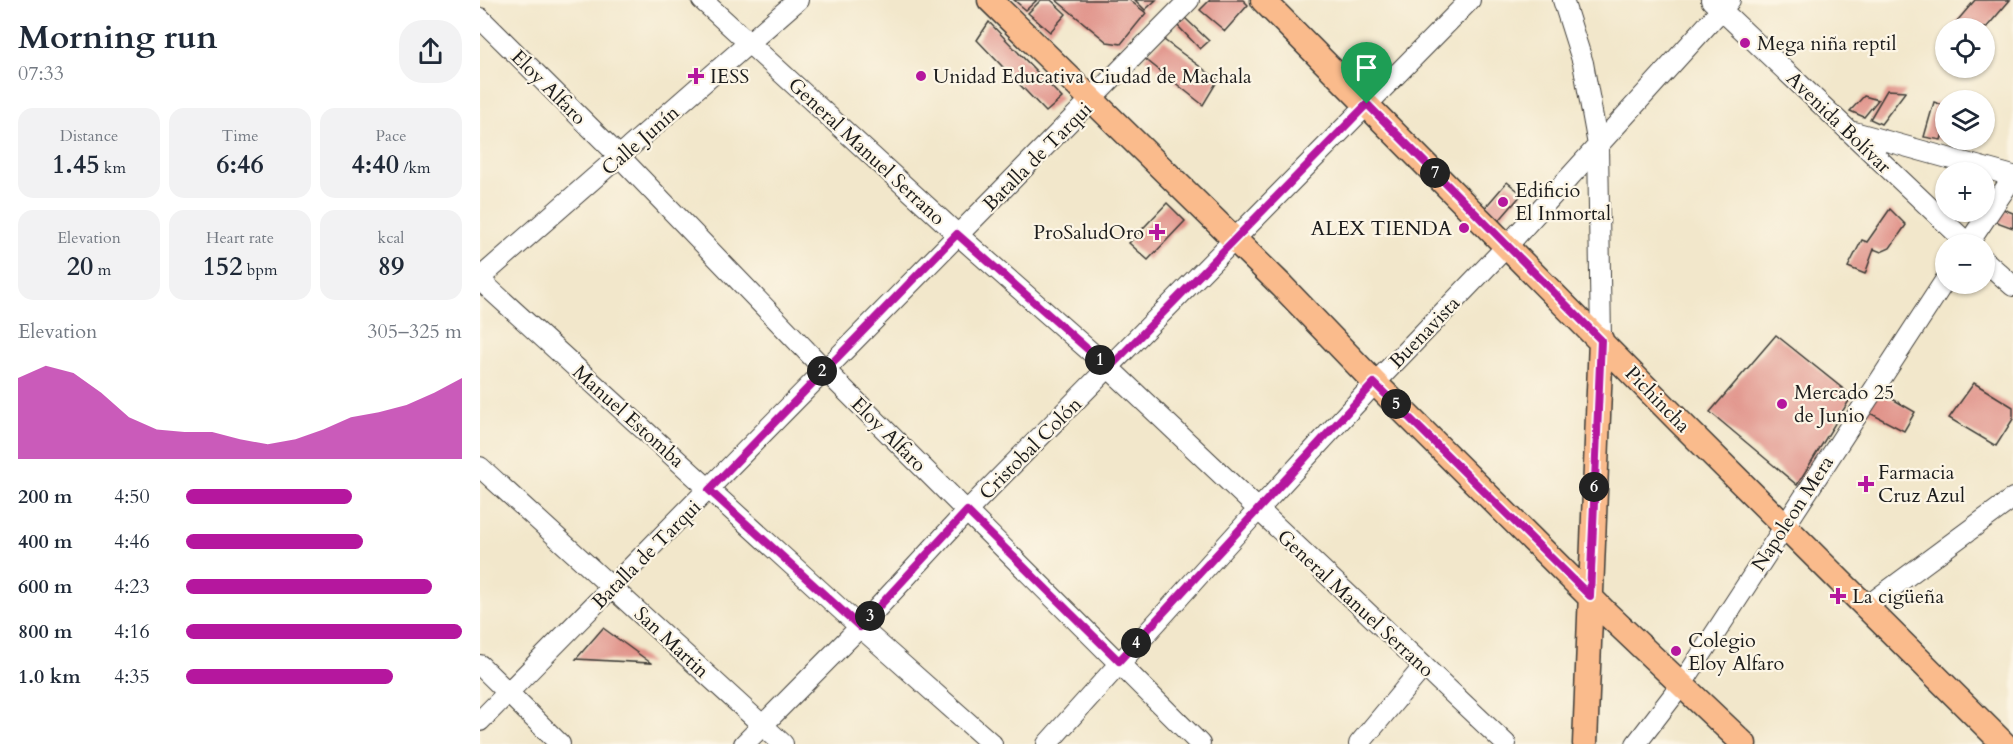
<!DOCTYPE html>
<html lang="en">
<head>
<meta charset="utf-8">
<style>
	:root { --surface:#fff; --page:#f2f2f3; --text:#1f2937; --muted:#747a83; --accent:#b5179e }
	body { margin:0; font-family:Cardo,serif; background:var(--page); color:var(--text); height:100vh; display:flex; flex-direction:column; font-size:22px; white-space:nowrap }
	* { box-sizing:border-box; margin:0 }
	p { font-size:20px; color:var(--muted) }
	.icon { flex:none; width:33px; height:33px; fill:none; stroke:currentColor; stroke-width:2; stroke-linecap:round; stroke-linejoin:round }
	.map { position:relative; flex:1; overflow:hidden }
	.side { display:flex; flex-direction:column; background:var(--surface); width:480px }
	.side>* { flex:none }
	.buttons { position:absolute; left:1455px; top:18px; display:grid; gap:12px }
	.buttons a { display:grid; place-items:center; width:60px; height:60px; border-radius:50%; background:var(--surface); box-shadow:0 2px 4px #0004; font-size:30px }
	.pin { position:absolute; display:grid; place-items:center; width:51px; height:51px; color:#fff; margin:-62px -26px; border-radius:50% 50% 50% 0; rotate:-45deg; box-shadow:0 0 6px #0007 }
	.pin .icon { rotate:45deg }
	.km { position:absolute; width:30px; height:30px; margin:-15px; border-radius:50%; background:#222; color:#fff; font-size:16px; line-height:30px; text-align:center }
	.round { display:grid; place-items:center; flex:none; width:63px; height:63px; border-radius:24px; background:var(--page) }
	.summary { display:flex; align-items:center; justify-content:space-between; height:102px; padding:0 18px }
	h1 { font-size:33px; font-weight:800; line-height:45px }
	.metrics { display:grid; grid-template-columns:repeat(3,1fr); gap:9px; height:102px; padding:6px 18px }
	.metrics div { display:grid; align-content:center; border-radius:15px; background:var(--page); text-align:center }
	.metrics b { font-size:26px; font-weight:800 }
	.metrics small { font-size:16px; font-weight:400 }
	.metrics p { font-size:16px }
	.chart { height:168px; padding:12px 18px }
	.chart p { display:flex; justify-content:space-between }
	.chart svg { width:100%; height:108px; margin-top:6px; fill:var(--accent); opacity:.7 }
	ul { padding:0 18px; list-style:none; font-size:20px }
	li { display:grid; grid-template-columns:96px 72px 1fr; align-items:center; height:45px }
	li i { height:15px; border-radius:8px; background:var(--accent) }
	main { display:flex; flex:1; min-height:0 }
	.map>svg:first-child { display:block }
	.building { fill:#e09188 }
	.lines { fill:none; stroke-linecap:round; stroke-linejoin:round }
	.minor-casing { stroke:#3c3a36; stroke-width:22 }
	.major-casing { stroke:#3c3a36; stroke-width:27 }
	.minor { stroke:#fff; stroke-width:20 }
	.major { stroke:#fabb8c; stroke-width:24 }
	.route-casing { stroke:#fff; stroke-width:12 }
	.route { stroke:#b5179e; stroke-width:8 }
	.poi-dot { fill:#b5179e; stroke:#fcf5e5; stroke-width:2 }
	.labels { text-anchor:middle; stroke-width:4.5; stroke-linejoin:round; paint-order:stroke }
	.poi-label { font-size:20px; fill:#1c1c1c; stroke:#fcf5e5; text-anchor:start }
	.street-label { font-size:20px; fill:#1c1c1c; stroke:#fcf5e5 }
</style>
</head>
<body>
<main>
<section class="side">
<div class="summary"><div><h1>Morning run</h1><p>07:33</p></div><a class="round"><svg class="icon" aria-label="share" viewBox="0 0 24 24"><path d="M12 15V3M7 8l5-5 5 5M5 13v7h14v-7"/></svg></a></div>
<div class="metrics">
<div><p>Distance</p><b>1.45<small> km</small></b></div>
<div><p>Time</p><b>6:46</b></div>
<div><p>Pace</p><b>4:40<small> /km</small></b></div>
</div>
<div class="metrics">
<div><p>Elevation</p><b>20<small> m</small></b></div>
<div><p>Heart rate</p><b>152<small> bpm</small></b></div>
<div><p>kcal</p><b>89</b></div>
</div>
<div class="chart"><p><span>Elevation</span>305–325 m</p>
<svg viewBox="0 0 160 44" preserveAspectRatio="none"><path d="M0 44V11L10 6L20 9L30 17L40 27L50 32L60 33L70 33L80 36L90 38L100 36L110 32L120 27L130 25L140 22L150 17L160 11V44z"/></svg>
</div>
<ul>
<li><b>200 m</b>4:50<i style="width:60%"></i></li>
<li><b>400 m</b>4:46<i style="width:64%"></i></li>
<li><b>600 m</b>4:23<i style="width:89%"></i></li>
<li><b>800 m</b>4:16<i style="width:100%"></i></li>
<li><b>1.0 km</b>4:35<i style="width:75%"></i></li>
</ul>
</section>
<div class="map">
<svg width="1533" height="744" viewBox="0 0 1533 744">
	<rect width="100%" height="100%" fill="#fcf5e5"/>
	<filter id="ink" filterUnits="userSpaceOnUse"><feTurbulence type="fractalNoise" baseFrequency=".0167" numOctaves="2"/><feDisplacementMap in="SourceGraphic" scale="12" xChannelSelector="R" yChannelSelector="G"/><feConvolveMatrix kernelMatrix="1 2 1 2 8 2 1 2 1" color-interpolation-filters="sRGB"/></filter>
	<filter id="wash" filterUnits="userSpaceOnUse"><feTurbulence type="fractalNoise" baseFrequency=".008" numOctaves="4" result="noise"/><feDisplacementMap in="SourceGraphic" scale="24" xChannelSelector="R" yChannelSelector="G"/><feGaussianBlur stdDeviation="1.35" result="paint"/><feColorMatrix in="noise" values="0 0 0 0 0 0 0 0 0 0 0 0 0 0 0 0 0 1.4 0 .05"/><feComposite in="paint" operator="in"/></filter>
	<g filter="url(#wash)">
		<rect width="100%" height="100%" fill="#f2e7cb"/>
		<g id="blocks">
			<path class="building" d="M 534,0 L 557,0 L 546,10 Z
				M 561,0 L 571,0 L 586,14 L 570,32 L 548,13 Z
				M 576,0 L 649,0 L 666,13 L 641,44 L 627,42 Z
				M 655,0 L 676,0 L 665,10 Z
				M 730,0 L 763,0 L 768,5 L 745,31 L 720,10 Z
				M 1495,0 L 1530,0 L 1506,28 L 1471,28 Z
				M 705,18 L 729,41 L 720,49 L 697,25 Z
				M 509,22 L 582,98 L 566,112 L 497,40 Z
				M 684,40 L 738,80 L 723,105 L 664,58 Z
				M 1407,90 L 1426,91 L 1401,124 L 1390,119 Z
				M 1384,96 L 1398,100 L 1384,117 L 1370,111 Z
				M 1454,102 L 1466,106 L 1466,124 L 1461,140 L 1444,137 Z
				M 1027,182 L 1042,194 L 1017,223 L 1003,210 Z
				M 687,203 L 705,221 L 668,260 L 649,243 Z
				M 1410,209 L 1426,225 L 1410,248 L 1401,252 L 1394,249 L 1385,274 L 1368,267 L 1382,240 L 1387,242 Z
				M 1523,209 L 1533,213 L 1533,228 L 1514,221 Z
				M 1296,335 L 1372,396 L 1317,485 L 1230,412 Z
				M 1494,383 L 1533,407 L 1533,419 L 1516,446 L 1469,418 Z
				M 1397,390 L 1435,412 L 1424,431 L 1384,410 Z
				M 123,628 L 171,663 L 96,659 Z"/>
		</g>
	</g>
	<g filter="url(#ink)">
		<use href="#blocks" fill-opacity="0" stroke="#3c3a36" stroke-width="1.5"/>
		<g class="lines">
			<g class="minor-casing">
				<path id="minor" d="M 222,0 L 477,234 L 629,368 L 1026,744
					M 1083,0 L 1103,63 L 1118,145 L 1121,340
					M 1231,0 L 1488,244
					M 0,18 L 140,157 L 344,369 L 720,744
					M 1374,132 L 1533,176
					M 1488,244 L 1533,177
					M 1504,260 L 1533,286
					M 0,278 L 318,0
					M 0,280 L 380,627 L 512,744
					M 0,467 L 303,744
					M 1387,606 L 1533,498
					M 0,665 L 80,744
					M 0,721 L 709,0
					M 264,744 L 380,627 L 487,511 L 990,0
					M 567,744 L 777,511 L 895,383 L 1027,246 L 1250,0
					M 879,744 L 944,666
					M 1156,744 L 1202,684 L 1466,279"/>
			</g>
			<g class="major-casing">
				<path id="major" d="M 510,0 L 802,286 L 895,383 L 1124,611 L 1264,744
					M 783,0 L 1199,421 L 1524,744
					M 1105,744 L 1121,340"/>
			</g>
			<use href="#minor" class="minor"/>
			<use href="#major" class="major"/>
		</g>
	</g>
	<g class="lines" filter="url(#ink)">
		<g class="route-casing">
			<path id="route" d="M 887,104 L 1121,340 L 1110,596 L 894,383 L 639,661 L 487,511 L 380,627 L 229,490 L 477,234 L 629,368 Z"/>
		</g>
		<use href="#route" class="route"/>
	</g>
	<g class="poi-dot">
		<circle cx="1265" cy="43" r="6"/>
		<path d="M213 67h6v6h6v6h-6v6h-6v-6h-6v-6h6z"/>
		<circle cx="441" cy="76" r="6"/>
		<circle cx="1023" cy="202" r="6"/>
		<circle cx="984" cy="228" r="6"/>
		<path d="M674 223h6v6h6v6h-6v6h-6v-6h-6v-6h6z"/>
		<circle cx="1302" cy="404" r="6"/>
		<path d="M1383 475h6v6h6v6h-6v6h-6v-6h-6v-6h6z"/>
		<path d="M1355 587h6v6h6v6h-6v6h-6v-6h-6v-6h6z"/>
		<circle cx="1196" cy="651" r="6"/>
	</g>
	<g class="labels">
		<g class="poi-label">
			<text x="1277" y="50">Mega niña reptil</text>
			<text x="230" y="83">IESS</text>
			<text x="453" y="83">Unidad Educativa Ciudad de Machala</text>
			<text x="1035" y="197">Edificio<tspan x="1035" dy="23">El Inmortal</tspan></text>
			<text x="972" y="235" text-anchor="end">ALEX TIENDA</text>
			<text x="664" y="239" text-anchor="end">ProSaludOro</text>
			<text x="1314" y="399">Mercado 25<tspan x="1314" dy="23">de Junio</tspan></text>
			<text x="1398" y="479">Farmacia<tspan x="1398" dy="23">Cruz Azul</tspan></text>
			<text x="1372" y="603">La cigüeña</text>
			<text x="1208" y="647">Colegio<tspan x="1208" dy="23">Eloy Alfaro</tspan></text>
		</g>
		<g class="street-label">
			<text transform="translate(69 87) rotate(45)" y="7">Eloy Alfaro</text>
			<text transform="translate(1359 122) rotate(44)" y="7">Avenida Bolívar</text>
			<text transform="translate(160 140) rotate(-41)" y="7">Calle Junín</text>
			<text transform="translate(387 151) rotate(43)" y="7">General Manuel Serrano</text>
			<text transform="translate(557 156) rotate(-45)" y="7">Batalla de Tarqui</text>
			<text transform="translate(944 332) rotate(-46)" y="7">Buenavista</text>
			<text transform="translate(1178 399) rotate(46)" y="7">Pichincha</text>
			<text transform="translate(149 416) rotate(42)" y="7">Manuel Estomba</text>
			<text transform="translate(409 434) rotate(45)" y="7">Eloy Alfaro</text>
			<text transform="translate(550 448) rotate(-45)" y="7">Cristobal Colón</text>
			<text transform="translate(1312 513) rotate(-57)" y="7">Napoleon Mera</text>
			<text transform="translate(166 554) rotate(-45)" y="7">Batalla de Tarqui</text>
			<text transform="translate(876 603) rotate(43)" y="7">General Manuel Serrano</text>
			<text transform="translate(192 642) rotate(43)" y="7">San Martin</text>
		</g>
	</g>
</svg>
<div class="buttons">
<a><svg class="icon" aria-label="locate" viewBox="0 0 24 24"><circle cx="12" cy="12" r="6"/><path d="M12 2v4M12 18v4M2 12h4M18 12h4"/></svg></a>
<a><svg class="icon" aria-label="layers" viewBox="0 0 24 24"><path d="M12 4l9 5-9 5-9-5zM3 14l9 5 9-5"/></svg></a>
<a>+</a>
<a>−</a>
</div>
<div class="pin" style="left:887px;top:104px;background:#1e9e55"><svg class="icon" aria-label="arrive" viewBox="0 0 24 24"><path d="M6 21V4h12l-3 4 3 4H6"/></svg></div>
<b class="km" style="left:620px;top:360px">1</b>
<b class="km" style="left:342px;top:371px">2</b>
<b class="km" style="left:390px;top:616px">3</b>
<b class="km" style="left:656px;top:643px">4</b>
<b class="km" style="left:916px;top:404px">5</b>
<b class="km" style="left:1114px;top:487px">6</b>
<b class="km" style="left:955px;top:173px">7</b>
</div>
</main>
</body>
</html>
